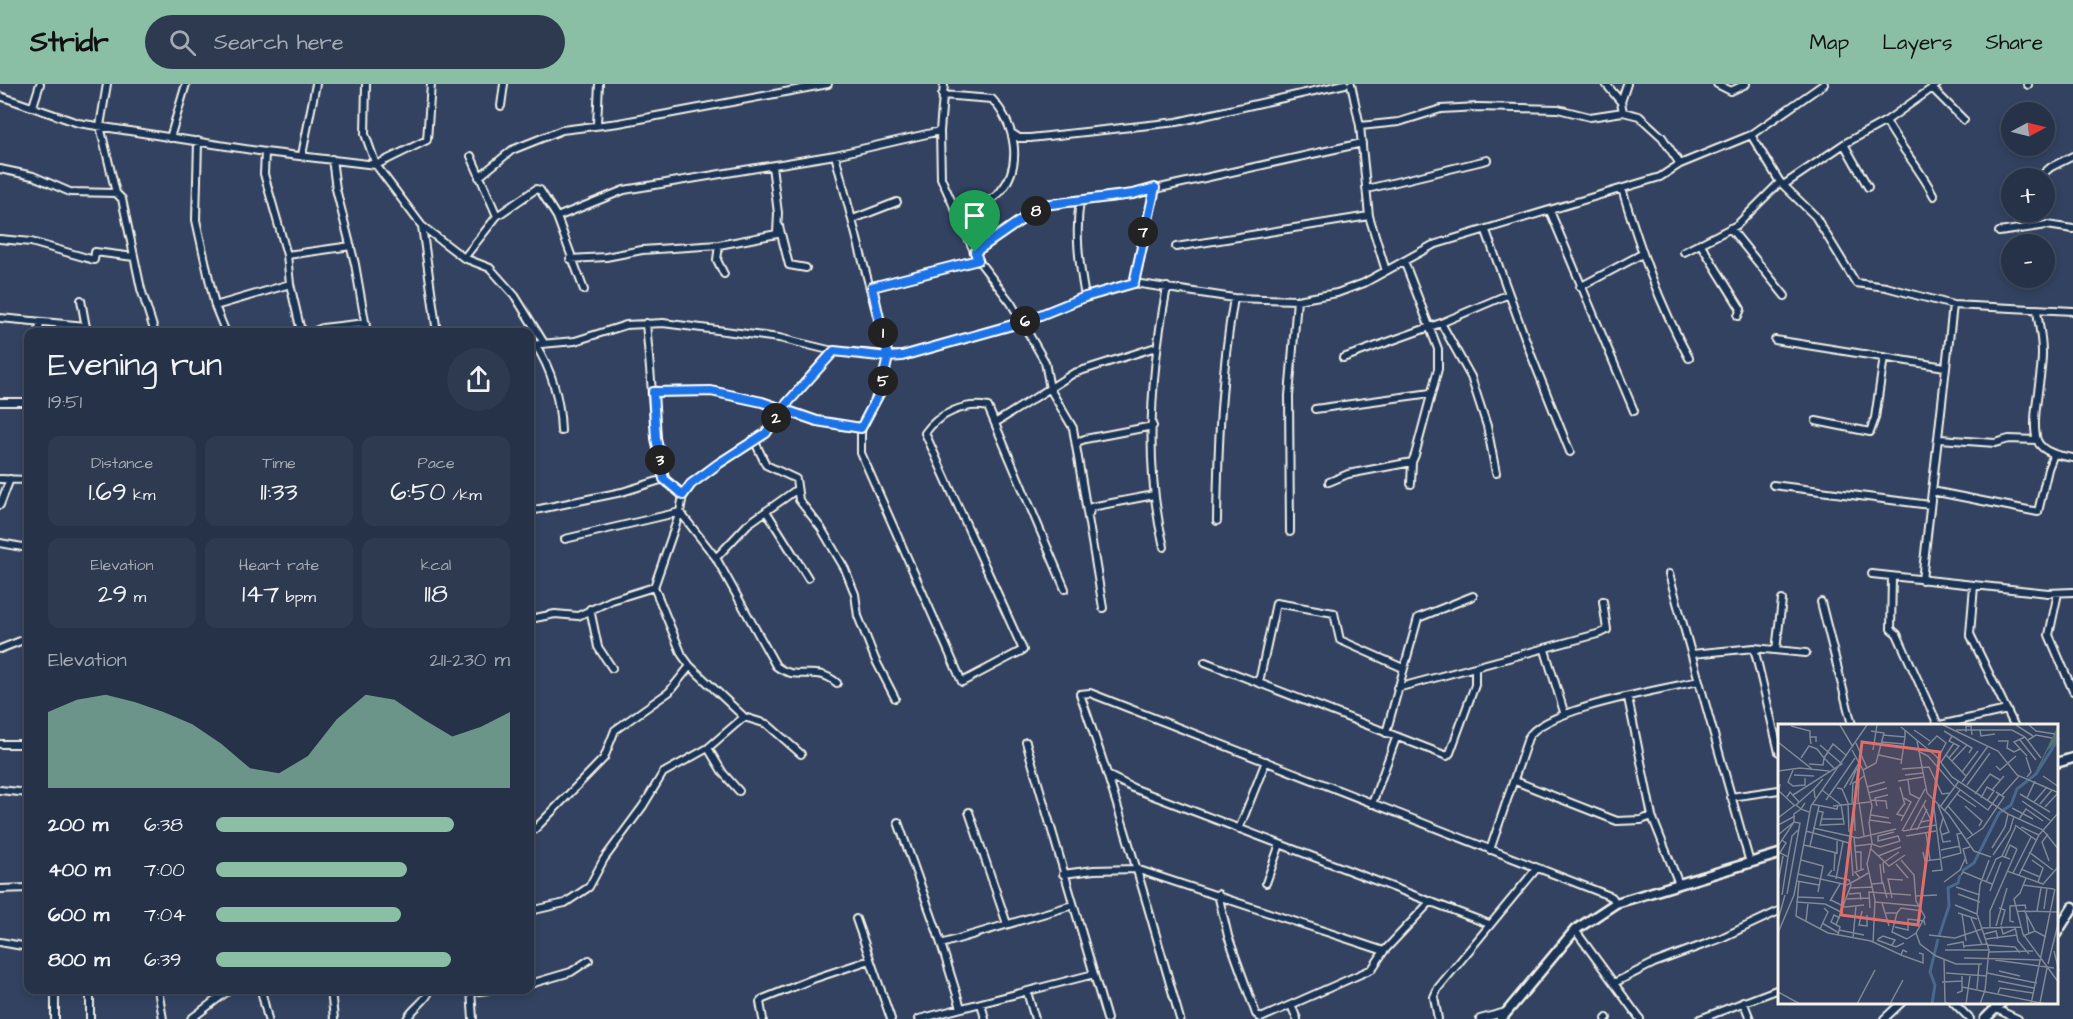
<!DOCTYPE html>
<html lang="en">
<head>
<meta charset="utf-8">
<style>
	:root { --surface:#263248; --page:#2e3a4f; --text:#f1f3f6; --muted:#a4aab4; --line:#424d60; --accent:#8abfa5 }
	body { margin:0; font-family:"Architects Daughter",sans-serif; background:var(--page); color:var(--text); height:100vh; display:flex; flex-direction:column; font-size:22px; white-space:nowrap }
	* { box-sizing:border-box; margin:0 }
	p { font-size:20px; color:var(--muted) }
	.icon { flex:none; width:33px; height:33px; fill:none; stroke:currentColor; stroke-width:2; stroke-linecap:round; stroke-linejoin:round }
	.map { position:relative; flex:1; overflow:hidden }
	.drawer { position:absolute; left:24px; top:244px; width:510px; height:666px; display:flex; flex-direction:column; background:var(--surface); border-radius:12px; box-shadow:0 3px 9px #0003,0 0 0 2px var(--line) }
	.drawer>* { flex:none }
	.needle { width:39px; rotate:83deg }
	.tools { position:absolute; left:2001px; top:18px; display:grid; gap:12px }
	.tools a { display:grid; place-items:center; width:54px; height:54px; border-radius:50%; background:var(--surface); box-shadow:0 3px 9px #0003,0 0 0 2px var(--line); font-size:30px }
	.pin { position:absolute; display:grid; place-items:center; width:51px; height:51px; color:#fff; margin:-62px -26px; border-radius:50% 50% 50% 0; rotate:-45deg; box-shadow:0 0 6px #0007 }
	.pin .icon { rotate:45deg }
	.km { position:absolute; width:30px; height:30px; margin:-15px; border-radius:50%; background:#222; color:#fff; font-size:16px; line-height:30px; text-align:center }
	.round { display:grid; place-items:center; flex:none; width:63px; height:63px; border-radius:32px; background:var(--page) }
	.head { display:flex; align-items:center; justify-content:space-between; height:102px; padding:0 24px }
	h1 { font-size:33px; font-weight:600; line-height:45px }
	.stats { display:grid; grid-template-columns:repeat(3,1fr); gap:9px; height:102px; padding:6px 24px }
	.stats div { display:grid; align-content:center; border-radius:12px; background:var(--page); text-align:center }
	.stats b { font-size:26px; font-weight:600 }
	.stats small { font-size:16px; font-weight:400 }
	.stats p { font-size:16px }
	.chart { height:168px; padding:12px 24px }
	.chart p { display:flex; justify-content:space-between }
	.chart svg { width:100%; height:108px; margin-top:6px; fill:var(--accent); opacity:.7 }
	ul { padding:0 24px; list-style:none; font-size:20px }
	li { display:grid; grid-template-columns:96px 72px 1fr; align-items:center; height:45px }
	li i { height:15px; border-radius:8px; background:var(--accent) }
	header { display:flex; align-items:center; gap:36px; box-sizing:border-box; height:84px; padding:0 30px; background:var(--accent); color:#111 }
	header strong { font-size:28px }
	nav { display:flex; gap:33px; margin-inline-start:auto; font-size:21px }
	.search { width:420px; height:54px; background:var(--page); display:flex; align-items:center; gap:15px; box-sizing:border-box; padding:0 21px; border-radius:33px; color:var(--muted); font-size:22px }
	.map>svg:first-child { display:block }
	.lines { fill:none; stroke-linecap:round; stroke-linejoin:round }
	.street-casing { stroke:#f4f1e8; stroke-width:10 }
	.secondary-casing { stroke:#f4f1e8; stroke-width:13 }
	.street { stroke:#1d3557; stroke-width:6 }
	.secondary { stroke:#1d3557; stroke-width:8 }
	.route-casing { stroke:#fff; stroke-width:12 }
	.route { stroke:#1a73e8; stroke-width:8 }
	.inset-river { fill:none; stroke:#4a698f; stroke-width:3 }
	.inset-road { fill:none; stroke:#808896; stroke-width:1.5 }
	.view { fill:#e06e6b; fill-opacity:0.15; stroke:#e06e6b; stroke-width:3 }
	.inset-edge { fill:none; stroke:#f4f1e8; stroke-width:3 }
</style>
</head>
<body>
<header>
<strong>Stridr</strong>
<div class="search"><svg class="icon" aria-label="search" viewBox="0 0 24 24"><circle cx="10" cy="10" r="6"/><path d="M15 15l6 6"/></svg>Search here</div>
<nav><a>Map</a><a>Layers</a><a>Share</a></nav>
</header>
<div class="map">
<svg width="2073" height="935" viewBox="0 0 2073 935">
	<rect width="100%" height="100%" fill="#324260"/>
	<filter id="ink" filterUnits="userSpaceOnUse"><feTurbulence type="fractalNoise" baseFrequency=".0167" numOctaves="2"/><feDisplacementMap in="SourceGraphic" scale="12" xChannelSelector="R" yChannelSelector="G"/><feConvolveMatrix kernelMatrix="1 2 1 2 8 2 1 2 1" color-interpolation-filters="sRGB"/></filter>
	<g filter="url(#ink)">
		<g class="lines">
			<g class="street-casing">
				<path id="street" d="M 107,0 L 100,42 L 116,109 L 122,115 L 141,205 L 155,249
					M 366,0 L 365,50 L 376,81 L 422,142 L 464,174
					M 944,0 L 940,47 L 941,94 L 978,176 L 1011,219 L 1045,278 L 1050,305 L 1073,344 L 1103,524
					M 1351,0 L 1360,42 L 1369,132 L 1386,187
					M 1606,0 L 1621,18
					M 1717,0 L 1731,7 L 1746,0
					M 2027,0 L 2028,1
					M 1932,4 L 1964,36
					M 942,11 L 992,15 C 1015,41 1024,80 1000,108 C 992,118 971,125 959,131
					M 0,12 L 78,39 L 265,68 L 376,81 L 427,56 L 431,0
					M 33,22 L 40,0
					M 501,22 L 504,0
					M 1623,28 L 1621,18 L 1627,0
					M 1886,37 C 1901,65 1920,84 1934,112
					M 597,40 L 599,0
					M 1360,42 L 1399,38 L 1441,25 L 1478,23 L 1558,25 L 1590,33 L 1623,28 L 1639,32 L 1662,53 L 1680,80
					M 1013,50 L 1019,54 L 1030,54 L 1177,38 L 1345,0
					M 1751,51 L 1780,98 L 1815,132 L 1856,199 L 1886,203 L 1953,221 L 2073,227
					M 170,54 L 186,0
					M 198,57 L 196,136 L 215,222 L 226,249
					M 1844,60 L 1868,103
					M 302,71 L 316,0
					M 835,71 L 888,273 L 880,308 L 861,344 L 861,369 L 962,598 L 1023,566 L 925,349 C 938,330 965,318 988,323 L 1065,505
					M 471,72 L 497,132
					M 332,75 L 336,105 L 355,180 L 367,249
					M 0,85 L 33,92 L 70,108 L 116,109
					M 479,93 L 512,66 L 562,46 L 619,39 L 828,0
					M 2038,94 L 2051,83 L 2073,72
					M 1785,100 L 1844,60 L 1886,37 L 1938,0
					M 1367,105 L 1487,76
					M 1622,105 C 1641,167 1658,217 1689,274
					M 1080,116 C 1075,150 1079,179 1085,213
					M 1550,127 L 1634,327
					M 557,133 L 624,106 L 835,71 L 940,47
					M 853,135 L 897,118
					M 422,142 L 437,249
					M 779,142 L 789,181 L 806,184
					M 1730,144 L 1785,212
					M 1486,147 L 1532,273 L 1570,368
					M 1999,148 L 2047,141 L 2073,145
					M 0,155 L 31,158 L 94,176 L 95,168 L 134,173
					M 1700,159 L 1741,225 L 1738,232
					M 719,161 L 717,176 L 724,190
					M 1176,163 L 1369,132
					M 975,168 L 1043,121 L 1133,110 L 1362,59
					M 1684,168 L 1737,141 L 1780,98
					M 287,171 L 351,162
					M 570,175 L 606,173 L 642,166 L 719,161 L 777,150 L 778,129 L 772,82
					M 1134,199 L 1155,104
					M 290,200 L 300,243 L 306,249
					M 872,203 L 978,176
					M 1580,203 L 1642,170
					M 81,216 L 87,249
					M 215,222 L 290,200 L 287,171 L 264,90 L 265,68
					M 2037,227 C 2039,241 2042,255 2042,268 C 2043,291 2030,336 2037,356 C 2042,369 2061,372 2073,374
					M 0,234 L 86,242
					M 646,239 L 656,354 L 664,395 L 683,411
					M 1441,239 L 1509,210
					M 39,249 L 40,238
					M 310,249 L 322,244 L 366,239
					M 1775,256 L 1945,283
					M 544,259 L 515,212 L 490,184 L 464,174 L 497,132 L 536,105 L 540,106 L 557,133 L 584,206
					M 535,260 C 552,286 560,316 561,347
					M 530,261 L 575,257 L 626,241 L 663,239 L 779,254 L 833,267 L 902,272 L 1023,238 L 1085,213 L 1134,199 L 1234,214 L 1297,216 L 1337,209 L 1364,199 L 1433,161 L 1660,93 L 1680,80 L 1751,51 L 1824,0
					M 1343,274 L 1441,239 L 1471,293 L 1487,342 L 1496,389
					M 653,308 L 711,307 L 762,318 L 817,337 L 861,344
					M 0,318 L 28,318
					M 1315,325 L 1431,309
					M 1816,337 L 1870,348 L 1875,334 L 1884,273
					M 995,339 L 1074,289 L 1156,263
					M 1940,355 L 1995,359 L 2009,355 L 2037,356
					M 754,356 L 766,381 L 796,395 L 799,416 L 821,444 L 845,485 L 855,510 L 858,532 L 875,575 L 895,614
					M 1077,361 L 1077,358 L 1085,355 L 1153,342
					M 0,395 L 28,396
					M 1329,398 L 1348,390 L 1412,378 L 1415,371 L 1438,285 L 1438,265 L 1404,177
					M 1411,400 L 1412,378
					M 1773,401 L 1930,421
					M 1932,407 L 2038,428 L 2048,385 L 2054,370
					M 0,421 L 10,395
					M 1290,425 L 1290,448 L 1289,312 L 1297,216
					M 530,427 L 622,408 L 664,395
					M 766,427 L 808,494
					M 1089,430 L 1091,423 L 1154,411
					M 1217,437 C 1218,362 1221,288 1234,214
					M 565,455 L 680,428 L 716,474 L 776,582 C 798,599 815,580 837,599
					M 0,459 L 28,464
					M 1164,463 C 1143,379 1151,287 1167,203
					M 716,474 L 748,440 L 796,406
					M 1669,490 L 1750,779
					M 1872,490 L 2048,509 L 2073,508
					M 1892,494 L 1891,545 L 1897,550 L 1938,641
					M 1922,496 L 1953,221
					M 1974,502 L 1970,550 L 2014,641
					M 2058,509 L 2049,551 L 2073,607
					M 1821,518 L 1852,641
					M 590,525 L 598,563 L 612,584
					M 530,535 L 555,530 L 578,532 L 612,516 L 654,503
					M 1754,564 L 1779,668
					M 0,565 L 28,554
					M 1545,566 L 1564,628
					M 1776,566 L 1782,516
					M 1692,570 L 1754,564 L 1806,569
					M 1205,578 L 1447,672 L 1450,669 L 1475,601 L 1475,584
					M 1259,598 L 1276,519 L 1334,529 L 1340,556 L 1403,584
					M 1397,604 L 1601,549 L 1607,546 L 1603,517
					M 1628,614 L 1652,732 L 1679,800
					M 1940,641 L 2007,626
					M 1386,649 L 1418,534 L 1473,512
					M 1026,658 L 1107,935
					M 0,660 L 28,660
					M 708,664 L 723,689 L 739,707
					M 801,670 L 767,640 L 744,633 L 690,582 L 682,571 L 654,503 L 680,428 L 683,411 L 691,400 L 718,380 L 766,349 L 782,325 L 833,267
					M 1109,692 L 1133,704 L 1489,840
					M 1515,697 L 1617,737 L 1641,736 L 1652,732
					M 0,706 L 28,709
					M 1731,713 L 1779,706
					M 1372,720 L 1396,654
					M 969,728 L 1007,840
					M 898,738 L 937,847 L 961,924
					M 535,745 L 604,674 L 615,646 L 669,608 L 690,582
					M 1239,745 L 1266,677
					M 1490,766 L 1528,654 C 1542,625 1664,605 1699,597
					M 1063,790 L 1094,786 L 1136,785 L 1384,867
					M 1266,799 L 1280,760
					M 0,805 L 28,804
					M 1218,810 L 1228,852 L 1256,930 L 1261,934 L 1372,885 L 1384,867 L 1431,817
					M 530,827 L 565,819 L 589,803 L 604,775 L 643,722 L 663,689 L 708,664 L 744,633
					M 856,835 L 891,935
					M 1575,846 L 1640,935
					M 0,858 L 28,863
					M 941,860 L 1073,821
					M 1614,899 L 1654,879 L 1719,855 L 1779,827
					M 530,900 L 571,888 L 589,876
					M 55,906 L 55,935
					M 158,906 L 163,935
					M 261,906 L 268,935
					M 331,906 L 334,935
					M 471,906 L 473,935
					M 472,908 L 488,906
					M 1027,908 L 1035,935
					M 1743,917 L 1750,935
					M 1953,918 L 1970,935
					M 981,919 L 985,935
					M 1291,921 L 1297,935
					M 1996,925 L 2018,935
					M 90,935 L 90,906
					M 191,935 L 229,906
					M 407,935 C 413,923 426,918 430,906
					M 763,935 L 760,918 L 763,915 L 813,895 L 870,876
					M 919,935 L 1094,890
					M 1180,935 C 1149,826 1118,717 1080,610 L 1090,609 L 1602,809 L 1612,813 L 1616,819
					M 1438,935 L 1434,913 L 1438,904 L 1537,784
					M 1480,935 L 1506,928
					M 1606,935 L 1607,934
					M 1700,935 L 1779,905
					M 1884,935 L 1902,918"/>
			</g>
			<g class="secondary-casing">
				<path id="secondary" d="M 2056,679 L 2073,674
					M 2056,850 L 2073,823
					M 1501,935 L 1575,846 L 1616,819 L 1779,770
					M 1985,935 L 2002,918"/>
			</g>
			<use href="#street" class="street"/>
			<use href="#secondary" class="secondary"/>
		</g>
	</g>
	<g class="lines" filter="url(#ink)">
		<g class="route-casing">
			<path id="route" d="M 975,168 L 978,176 L 872,203 L 888,273 L 834,267 L 782,325 L 766,349 L 718,380 L 691,400 L 683,411 L 664,395 L 656,354 L 653,308 L 711,307 L 762,318 L 817,337 L 861,344 L 880,308 L 888,273 L 902,272 L 1023,238 L 1085,213 L 1134,199 L 1155,104 L 1133,110 L 1043,121 L 975,168"/>
		</g>
		<use href="#route" class="route"/>
	</g>
	<g transform="translate(1778 640)">
		<rect width="280" height="280" fill="#324260"/>
		<path d="M 280,1 L 280,16 L 269,27 L 262,42 L 257,47 L 256,51 L 221,91 L 255,52 L 257,47 L 261,41 Z" fill="#537271"/>
		<path class="inset-river" d="M 184,147 L 196,139 L 221,89 L 233,81 L 239,65 L 258,50 L 281,14M 161,212 L 171,182 L 170,164 L 180,159 L 182,151M 154,280 L 157,261 L 152,248 L 160,215"/>
		<path class="inset-road" d="M 62,1 L 75,23M 165,1 L 220,27 L 239,51 L 281,69M 238,1 L 255,12M 251,1 L 258,7 L 277,10M 13,2 L 32,7 L 32,13M 123,3 L 158,32 L 174,53 L 230,90 L 265,106 L 281,126M 136,6 L 152,17M 178,6 L 234,6 L 247,13 L 263,34M 202,6 L 203,12 L 217,10M 166,7 L 194,24 L 191,29M 188,8 L 188,2 L 193,2 L 194,11M 105,11 L 127,13 L 127,6M 247,13 L 236,18 L 249,32M 242,16 L 258,36M 250,16 L 258,11 L 274,14M 139,17 L 149,69 L 171,91 L 196,127 L 213,133M 220,17 L 230,17 L 229,24 L 236,28 L 242,25M 0,18 L 34,45M 103,18 L 126,20M 78,19 L 89,44M 33,20 L 32,13 L 38,13 L 38,18M 150,21 L 159,12 L 168,19 L 160,34M 74,26 L 85,46 L 94,82 L 91,99 L 94,119 L 89,140 L 97,176 L 95,219M 95,26 L 99,1M 140,27 L 150,32 L 177,63M 101,31 L 124,36M 168,31 L 188,52M 248,33 L 253,48 L 249,53M 23,34 L 31,22 L 39,25 L 46,34 L 45,41 L 31,40M 171,34 L 181,22 L 171,17 L 174,12M 174,37 L 189,21M 163,38 L 176,19M 123,40 L 127,13M 218,42 L 222,46 L 238,32M 56,44 L 46,34 L 55,20 L 69,32M 124,45 L 151,43 L 164,70 L 172,69M 15,46 L 10,58 L 15,62 L 27,61 L 27,54M 85,46 L 98,39 L 106,9 L 93,7M 0,47 L 22,44 L 51,47M 184,48 L 200,27M 16,51 L 36,52M 127,51 L 145,49M 265,52 L 281,63M 130,56 L 132,70 L 142,75M 120,57 L 145,53M 184,58 L 210,22M 2,60 L 1,67 L 17,82M 72,61 L 79,44M 189,61 L 212,29M 177,62 L 210,86 L 221,70M 89,63 L 107,58M 122,63 L 127,81M 59,64 L 64,65 L 70,79M 66,64 L 81,39M 44,66 L 62,80M 214,66 L 226,52M 90,69 L 109,64M 179,70 L 198,83M 197,70 L 212,50 L 222,56M 242,70 L 272,88M 15,71 L 64,40 L 42,21M 224,71 L 241,52M 9,73 L 12,68 L 21,78M 37,74 L 36,65 L 45,55M 203,74 L 209,63 L 216,67 L 209,77M 249,74 L 257,57M 48,76 L 77,34M 92,76 L 108,77 L 109,85M 244,77 L 273,97M 80,78 L 81,56 L 86,52M 81,78 L 86,112M 256,78 L 269,63M 27,79 L 23,85 L 18,81 L 36,65M 70,79 L 71,108M 74,79 L 75,59 L 81,56M 76,79 L 77,107M 34,80 L 59,85 L 60,81M 262,80 L 274,66M 160,81 L 171,108 L 163,111M 55,82 L 92,78M 99,82 L 97,74 L 110,71M 170,82 L 195,111M 187,82 L 204,97 L 201,102M 162,83 L 181,57M 267,83 L 280,69M 234,84 L 255,95M 39,87 L 45,88 L 42,102M 166,87 L 182,66M 93,91 L 111,94M 125,92 L 119,90 L 126,80M 0,94 L 17,81M 165,94 L 162,105 L 165,118 L 173,117M 43,95 L 66,95M 241,95 L 248,85 L 265,97M 91,96 L 113,99M 123,97 L 133,78 L 126,74M 143,98 L 153,96 L 145,80M 0,101 L 17,92M 43,101 L 66,100 L 63,80M 237,101 L 258,116M 243,103 L 261,111M 35,104 L 80,114 L 118,105M 132,106 L 148,76M 139,106 L 149,85M 28,107 L 71,119M 124,107 L 147,65M 125,107 L 158,101M 116,108 L 100,112 L 100,117 L 120,112 L 122,117M 148,109 L 152,136M 270,110 L 264,118 L 271,137M 0,111 L 16,98M 72,112 L 75,152M 128,112 L 158,107M 76,113 L 79,146M 189,115 L 205,104 L 226,73 L 218,68M 26,121 L 59,129 L 59,117M 0,122 L 16,98M 32,122 L 41,82M 77,122 L 94,120 L 102,123 L 122,117M 214,124 L 227,103 L 230,90M 93,125 L 111,142 L 127,131M 163,126 L 182,122M 0,128 L 10,133 L 14,112 L 20,106M 77,128 L 83,128 L 83,146M 145,128 L 147,137 L 162,135M 251,128 L 275,146M 215,131 L 232,106 L 236,92M 0,132 L 8,119 L 4,116M 100,132 L 123,123M 224,132 L 238,102M 227,133 L 232,121 L 239,125M 164,134 L 183,129 L 179,110 L 184,109M 23,136 L 45,142 L 40,168M 123,136 L 136,151 L 138,177 L 147,193 L 138,209 L 129,215M 254,136 L 265,144 L 260,158M 102,140 L 104,159M 118,140 L 130,154M 189,140 L 185,125 L 192,123M 86,145 L 77,148 L 82,154 L 90,149M 243,145 L 262,153M 54,146 L 50,151 L 71,156 L 73,161 L 58,201M 56,147 L 57,129M 154,147 L 164,146 L 155,76M 229,147 L 265,160 L 281,142M 106,149 L 105,139 L 121,128M 235,149 L 253,113M 20,150 L 69,161 L 82,154M 183,151 L 185,148 L 214,160M 241,151 L 261,111 L 281,88M 248,154 L 242,169 L 236,175 L 245,210 L 281,259M 58,155 L 65,118M 19,157 L 41,161M 21,157 L 18,192 L 50,209 L 93,217 L 123,231 L 125,226 L 129,228M 0,158 L 5,132M 166,158 L 182,146 L 187,135M 208,158 L 218,135 L 224,132 L 232,135M 94,160 L 105,159 L 109,174M 245,161 L 276,165M 178,163 L 202,171M 72,164 L 95,163M 212,167 L 223,138M 9,170 L 22,99 L 16,98 L 16,90 L 23,85 L 31,88M 71,170 L 82,169 L 83,176M 180,170 L 202,178M 4,171 L 10,133M 138,172 L 159,171M 19,173 L 46,174M 114,174 L 110,155 L 125,156M 69,175 L 91,174M 53,176 L 67,183 L 86,181M 52,177 L 62,160M 18,178 L 47,180 L 65,189M 97,178 L 141,182M 104,179 L 111,202M 177,181 L 199,190M 92,184 L 91,168 L 133,171M 221,184 L 227,186 L 223,201M 266,185 L 269,164M 246,186 L 257,207M 84,187 L 81,201 L 89,202 L 89,191M 239,187 L 281,188M 259,187 L 263,164M 108,189 L 119,189 L 114,208 L 129,215M 119,189 L 123,184 L 144,187M 180,189 L 199,195M 248,189 L 251,210M 184,190 L 188,217M 193,194 L 204,221M 0,196 L 7,171M 28,197 L 30,179M 236,198 L 232,197 L 232,182 L 247,181 L 248,185M 44,199 L 61,209M 218,202 L 229,164M 223,202 L 225,210 L 237,205M 117,203 L 130,206 L 130,195 L 146,197 L 147,201M 212,203 L 212,187 L 239,125M 237,203 L 240,217 L 251,230M 203,204 L 243,203M 42,205 L 50,188 L 46,184M 61,206 L 86,211M 0,209 L 16,171 L 33,82 L 89,1M 138,209 L 142,220 L 158,232 L 178,240 L 204,240M 206,210 L 218,207 L 220,215M 60,211 L 62,203 L 53,198 L 56,191 L 62,194M 151,211 L 177,214 L 204,205M 245,212 L 257,207 L 268,213M 75,214 L 78,182M 100,215 L 105,212 L 117,216 L 114,221M 208,215 L 239,211M 99,216 L 118,223 L 126,219M 169,221 L 185,218 L 186,224M 210,221 L 237,223 L 242,229M 186,222 L 210,220M 167,226 L 211,226M 276,227 L 281,247M 211,228 L 255,227M 123,231 L 145,239 L 145,230 L 141,229M 186,234 L 262,236M 166,235 L 167,278 L 171,280M 217,236 L 276,244M 270,240 L 281,196M 221,247 L 242,252M 168,249 L 209,252M 209,249 L 259,259M 220,257 L 256,264M 164,258 L 184,257M 184,263 L 268,280M 199,265 L 201,240M 0,268 L 22,280M 179,269 L 184,267 L 184,252M 220,269 L 222,264 L 255,269M 262,279 L 269,244M 79,280 L 97,246M 112,280 L 125,256M 188,280 L 192,252M 202,280 L 207,266 L 211,226 L 199,190 L 202,161 L 211,136M 253,280 L 277,165"/>
		<path class="view" d="M 84,18 L 162,28 L 140,201 L 63,191 Z"/>
		<rect width="280" height="280" class="inset-edge"/>
	</g>
</svg>
<div class="tools">
<a><svg class="needle" viewBox="-14 -14 28 28"><path d="M0-13l5 13h-10z" fill="#e53935"/><path d="M0 13l5-13h-10z" fill="#a4aab4"/></svg></a>
<a>+</a>
<a>−</a>
</div>
<div class="pin" style="left:975px;top:168px;background:#1e9e55"><svg class="icon" aria-label="arrive" viewBox="0 0 24 24"><path d="M6 21V4h12l-3 4 3 4H6"/></svg></div>
<b class="km" style="left:883px;top:249px">1</b>
<b class="km" style="left:776px;top:334px">2</b>
<b class="km" style="left:660px;top:376px">3</b>
<b class="km" style="left:883px;top:297px">5</b>
<b class="km" style="left:1025px;top:237px">6</b>
<b class="km" style="left:1143px;top:148px">7</b>
<b class="km" style="left:1036px;top:127px">8</b>
<section class="drawer">
<div class="head"><div><h1>Evening run</h1><p>19:51</p></div><a class="round"><svg class="icon" aria-label="share" viewBox="0 0 24 24"><path d="M12 15V3M7 8l5-5 5 5M5 13v7h14v-7"/></svg></a></div>
<div class="stats">
<div><p>Distance</p><b>1.69<small> km</small></b></div>
<div><p>Time</p><b>11:33</b></div>
<div><p>Pace</p><b>6:50<small> /km</small></b></div>
</div>
<div class="stats">
<div><p>Elevation</p><b>29<small> m</small></b></div>
<div><p>Heart rate</p><b>147<small> bpm</small></b></div>
<div><p>kcal</p><b>118</b></div>
</div>
<div class="chart"><p><span>Elevation</span>211–230 m</p>
<svg viewBox="0 0 160 44" preserveAspectRatio="none"><path d="M0 44V13L10 8L20 6L30 9L40 13L50 18L60 26L70 36L80 38L90 31L100 16L110 6L120 8L130 16L140 23L150 19L160 13V44z"/></svg>
</div>
<ul>
<li><b>200 m</b>6:38<i style="width:81%"></i></li>
<li><b>400 m</b>7:00<i style="width:65%"></i></li>
<li><b>600 m</b>7:04<i style="width:63%"></i></li>
<li><b>800 m</b>6:39<i style="width:80%"></i></li>
</ul>
</section>
</div>
</body>
</html>
